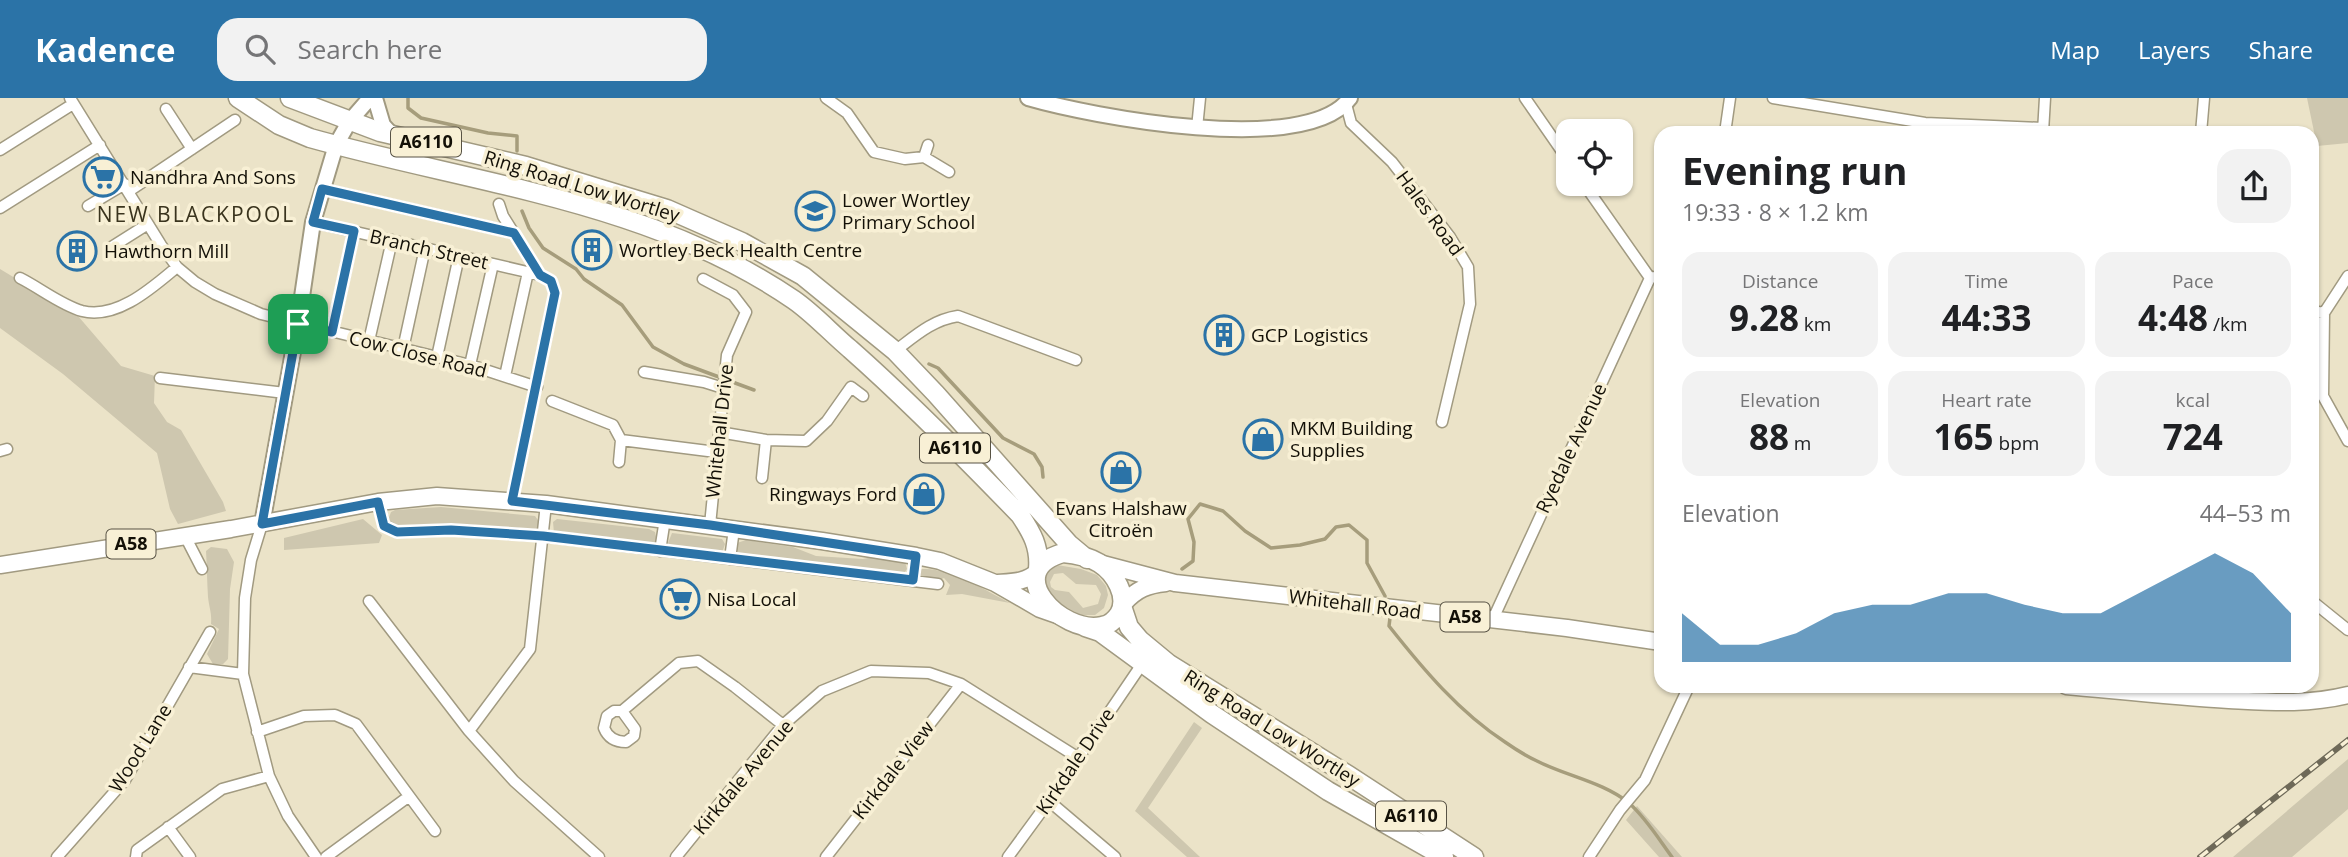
<!DOCTYPE html>
<html lang="en">
<head>
<meta charset="utf-8">
<style>
	:root { --surface:#fff; --page:#f2f2f2; --text:#202124; --muted:#757577; --accent:#2b73a7 }
	body { margin:0; font-family:"Open Sans",sans-serif; background:var(--page); color:var(--text); height:100vh; display:flex; flex-direction:column; font-size:26px; white-space:nowrap }
	* { box-sizing:border-box; margin:0 }
	p { font-size:23px; color:var(--muted) }
	.icon { flex:none; width:38px; height:38px; fill:none; stroke:currentColor; stroke-width:2; stroke-linecap:round; stroke-linejoin:round }
	.map { position:relative; flex:1; overflow:hidden }
	.details { position:absolute; left:1654px; top:28px; width:665px; height:567px; display:flex; flex-direction:column; background:var(--surface); border-radius:21px; box-shadow:0 2px 5px #0004 }
	.details>* { flex:none }
	.controls { position:absolute; left:1556px; top:21px; display:grid; gap:14px }
	.controls a { display:grid; place-items:center; width:77px; height:77px; border-radius:14px; background:var(--surface); box-shadow:0 2px 5px #0004; font-size:35px }
	.pin { position:absolute; display:grid; place-items:center; width:60px; height:60px; color:#fff; margin:-30px; border-radius:14px; box-shadow:0 4px 10px #0006 }
	.round { display:grid; place-items:center; flex:none; width:74px; height:74px; border-radius:21px; background:var(--page) }
	.head { display:flex; align-items:center; justify-content:space-between; height:119px; padding:0 28px }
	h1 { font-size:38px; font-weight:700; line-height:52px }
	.figures { display:grid; grid-template-columns:repeat(3,1fr); gap:10px; height:119px; padding:7px 28px }
	.figures div { display:grid; align-content:center; border-radius:18px; background:var(--page); text-align:center }
	.figures b { font-size:35px; font-weight:700 }
	.figures small { font-size:19px; font-weight:400 }
	.figures p { font-size:19px }
	.chart { height:196px; padding:14px 28px }
	.chart p { display:flex; justify-content:space-between }
	.chart svg { width:100%; height:126px; margin-top:7px; fill:var(--accent); opacity:.7 }
	header { display:flex; align-items:center; gap:42px; box-sizing:border-box; height:98px; padding:0 35px; background:var(--accent); color:#fff }
	header strong { font-size:33px }
	nav { display:flex; gap:38px; margin-inline-start:auto; font-size:24px }
	.search { width:490px; height:63px; background:var(--page); display:flex; align-items:center; gap:18px; box-sizing:border-box; padding:0 24px; border-radius:21px; color:var(--muted); font-size:26px }
	.map>svg:first-child { display:block }
	.green { fill:#cec7af; fill-rule:evenodd }
	.lines { fill:none; stroke-linecap:round; stroke-linejoin:round }
	.stream { stroke:#a69d7c; stroke-width:3.5 }
	.street-casing { stroke:#a19a81; stroke-width:13 }
	.secondary-casing { stroke:#a19a81; stroke-width:18 }
	.primary-casing { stroke:#a19a81; stroke-width:19 }
	.highway-casing { stroke:#a19a81; stroke-width:21 }
	.street { stroke:#fff; stroke-width:10 }
	.secondary { stroke:#fff; stroke-width:14 }
	.primary { stroke:#fff; stroke-width:16 }
	.highway { stroke:#fff; stroke-width:18 }
	.rail-casing { stroke:#6e6958; stroke-width:6 }
	.rail { stroke:#f8f0d5; stroke-width:3.5; stroke-dasharray:10; stroke-linecap:butt }
	.route-casing { stroke:#fff; stroke-width:14 }
	.route { stroke:#2b73a7; stroke-width:9 }
	.labels { text-anchor:middle; stroke-width:7; stroke-linejoin:round; paint-order:stroke }
	.shield { fill:#f8f0d5; stroke:#585345; stroke-width:2 }
	.shield-label { font-size:18px; font-weight:bold; fill:#131007 }
	.poi-label { font-size:19px; fill:#131007; stroke:#f8f0d5; text-anchor:start }
	.street-label { font-size:19px; fill:#131007; stroke:#f8f0d5 }
	.neighbourhood-label { font-size:21px; letter-spacing:2px; fill:#3a341e; stroke:#f8f0d5 }
</style>
</head>
<body>
<header>
<strong>Kadence</strong>
<div class="search"><svg class="icon" aria-label="search" viewBox="0 0 24 24"><circle cx="10" cy="10" r="6"/><path d="M15 15l6 6"/></svg>Search here</div>
<nav><a>Map</a><a>Layers</a><a>Share</a></nav>
</header>
<div class="map">
<svg width="2348" height="759" viewBox="0 0 2348 759">
	<rect width="100%" height="100%" fill="#ebe3c8"/>
	<path class="green" d="M 2307,0 L 2348,0 L 2348,45 L 2317,48 Z
		M 0,171 L 78,218 L 121,268 L 155,278 L 154,305 L 167,324 L 181,332 L 223,404 L 226,413 L 178,426 L 170,411 L 157,355 L 63,276 L 0,230 Z
		M 441,409 L 535,418 L 540,425 L 538,433 L 534,435 L 451,428 L 397,429 L 388,422 L 391,414 L 395,412 Z
		M 363,421 L 382,437 L 379,445 L 284,452 L 284,440 Z
		M 557,421 L 649,431 L 655,434 L 657,443 L 653,448 L 554,435 L 553,424 Z
		M 672,435 L 722,441 L 725,446 L 722,455 L 671,450 L 668,445 Z
		M 746,442 L 793,449 L 816,458 L 863,461 L 877,458 L 905,464 L 907,471 L 902,478 L 744,458 L 739,456 L 735,449 L 737,445 Z
		M 211,449 L 227,451 L 234,464 L 230,491 L 228,561 L 223,566 L 213,566 L 207,556 L 219,531 L 211,526 C 212,515 209,509 208,499 C 207,484 207,469 206,453 Z
		M 1057,467 L 1081,471 L 1097,477 L 1106,488 L 1108,497 L 1104,510 L 1095,517 L 1081,517 L 1053,502 L 1042,482 L 1043,475 ZM 1063,475 L 1076,486 L 1096,487 L 1101,496 L 1098,506 L 1083,510 L 1069,494 L 1055,492 L 1051,489 L 1050,484 L 1054,476 Z
		M 922,471 C 949,469 987,493 1010,505 L 962,496 L 946,497 L 950,487 L 944,480 L 937,483 L 918,481 L 918,473 Z
		M 1194,624 L 1202,630 L 1148,710 L 1200,759 L 1187,759 L 1135,713 Z
		M 2348,661 L 2348,711 L 2292,759 L 2233,759 Z
		M 1637,708 L 1682,759 L 1659,759 L 1626,722 Z"/>
	<g class="lines">
		<path class="stream" d="M 408,0 L 408,10 L 421,20 L 488,35 L 517,38 L 517,53
			M 522,113 L 529,130 L 543,150 L 576,171 L 584,181 L 622,207 L 653,249 L 684,266 L 754,292
			M 929,266 L 938,270 L 1003,340 L 1034,356 L 1042,369 L 1043,379
			M 1182,471 L 1193,463 L 1194,444 L 1188,421 L 1200,406 L 1223,413 L 1245,433 L 1271,450 L 1300,447 L 1325,441 L 1336,429 L 1349,427 L 1367,442 L 1367,465 L 1385,498
			M 1390,520 L 1389,528 C 1423,571 1459,614 1505,644 C 1515,651 1526,658 1537,663 C 1566,678 1603,684 1629,705 C 1646,720 1658,740 1672,759"/>
		<g class="street-casing">
			<path id="street" d="M 70,0 L 161,147 L 177,169 L 195,184 L 215,196 L 261,216 L 470,267 L 537,289
				M 826,0 L 847,15 L 874,54 L 905,61 L 924,59 L 949,74
				M 1525,0 L 1568,62
				M 1773,0 L 1925,25 L 2042,30
				M 1346,6 L 1351,25 L 1392,64 L 1450,139 L 1468,169 L 1470,206 L 1442,324
				M 166,11 L 192,51
				M 1197,30 L 1200,0
				M 2043,34 L 2045,0
				M 1725,35 L 1730,0
				M 2201,35 L 2204,0
				M 0,52 L 73,6
				M 924,59 L 928,47
				M 1584,86 L 1650,180
				M 322,91 L 514,135
				M 129,93 L 235,22
				M 499,106 L 503,118 L 540,177
				M 88,108 L 125,86
				M 0,110 L 100,47
				M 313,124 L 540,177 L 551,183 L 555,195 L 512,403
				M 110,150 L 148,126
				M 2348,178 L 2324,215 L 2323,298 L 2348,343
				M 20,180 C 40,190 61,207 82,213 C 117,222 153,189 177,169
				M 1650,180 L 1661,178
				M 703,181 L 733,197 L 746,214 L 727,257 L 710,427
				M 2312,213 L 2324,215
				M 332,234 L 354,133
				M 369,243 L 392,142
				M 403,251 L 425,150
				M 895,253 C 915,238 932,222 958,218 L 1076,262
				M 437,259 L 459,158
				M 470,267 L 493,166
				M 644,274 L 704,284 L 723,290
				M 505,278 L 528,174
				M 160,280 L 285,295
				M 552,303 L 613,327 L 621,342 L 619,364
				M 719,334 L 766,342 L 806,343 L 827,323 L 851,289 L 863,298
				M 621,342 L 716,354
				M 0,353 L 7,351
				M 762,380 L 766,342
				M 378,404 L 384,427 L 397,434 L 451,432 L 543,438 L 938,486
				M 262,426 L 251,462 L 245,500 L 243,576 L 269,678 L 288,718 L 316,759
				M 185,438 L 202,471
				M 660,453 L 665,421
				M 730,461 L 734,431
				M 913,482 L 916,458
				M 369,503 L 469,633 L 514,683 L 599,759
				M 2312,503 L 2348,532
				M 1493,521 L 1650,180
				M 189,569 L 243,576
				M 622,613 L 635,631 L 634,638 L 626,644 C 616,644 608,640 604,630 L 607,618 L 614,613 L 622,613 L 679,565 L 698,563 L 735,589 L 783,627
				M 469,633 L 530,551 L 546,406
				M 257,634 L 304,618 L 335,617 L 356,626 L 435,733
				M 1049,703 L 1115,759
				M 168,729 L 190,759
				M 57,759 L 125,682 L 210,534
				M 136,759 L 137,752 L 222,691 L 269,678
				M 326,759 L 408,699
				M 676,759 L 783,627 L 822,593 L 871,573 L 929,575 L 961,586 L 1077,659
				M 826,759 L 961,586
				M 1008,759 L 1049,703 L 1142,566
				M 1589,759 L 1620,712 L 1645,682 L 1689,588"/>
		</g>
		<g class="secondary-casing">
			<path id="secondary" d="M 375,0 L 383,27 L 392,37
				M 1028,0 C 1090,18 1307,60 1350,0
				M 262,426 L 298,226 L 313,124 L 336,47 L 349,24 L 370,0"/>
		</g>
		<g class="primary-casing">
			<path id="primary" d="M 1099,465 L 1175,485 L 1567,530 L 1661,544
				M 0,467 L 231,431 L 378,404 L 437,398 L 546,406 L 822,443 L 916,458 L 940,463 L 995,485 L 1040,511 L 1060,518
				M 995,485 C 1010,484 1026,485 1038,473
				M 1124,505 C 1137,491 1147,487 1166,485
				M 2066,588 C 2121,593 2175,599 2229,602 C 2270,604 2308,607 2348,597"/>
		</g>
		<g class="highway-casing">
			<path id="highway" d="M 238,0 L 279,27 L 310,40 C 474,86 650,103 794,202 C 814,216 831,235 850,251 C 909,303 965,360 1020,417 C 1032,435 1040,449 1038,471
				M 290,0 L 380,34 L 526,68 L 667,111 L 742,144 L 803,178 L 895,253 L 936,296 L 1069,446 L 1087,461
				M 1063,455 C 1074,456 1089,459 1099,465 C 1115,475 1129,499 1119,516 C 1115,522 1109,527 1102,528 C 1061,537 1000,473 1063,455 Z
				M 1122,508 L 1129,529 L 1140,542 L 1169,566 L 1348,677 L 1474,759
				M 1085,529 L 1100,534 L 1212,616 L 1328,693 L 1444,759"/>
		</g>
		<use href="#street" class="street"/>
		<use href="#secondary" class="secondary"/>
		<use href="#primary" class="primary"/>
		<use href="#highway" class="highway"/>
		<g class="rail-casing">
			<path id="rail" d="M 2200,759 L 2348,642"/>
		</g>
		<use href="#rail" class="rail"/>
	</g>
	<g class="lines">
		<g class="route-casing">
			<path id="route" d="M 322,91 L 514,135 L 540,177 L 551,183 L 555,195 L 512,403 L 710,427 L 916,458 L 913,482 L 543,438 L 451,432 L 397,434 L 384,428 L 378,404 L 262,426 L 298,226 L 332,234 L 354,133 L 313,124 Z"/>
		</g>
		<use href="#route" class="route"/>
	</g>
	<defs>
		<g id="supermarket-ring" transform="scale(2.0125)"><circle r="9.5" fill="#f8f0d5" stroke="#2b73a7" stroke-width="1.5"/><path d="M-6-5.5h2.5l.6 2H6L4.5 2H-2.5L-4.4-4H-6ZM-1.5 3.2a1.3 1.3 0 1 0 .1 0ZM3 3.2a1.3 1.3 0 1 0 .1 0Z" fill="#2b73a7"/></g>
		<g id="school-ring" transform="scale(2.0125)"><circle r="9.5" fill="#f8f0d5" stroke="#2b73a7" stroke-width="1.5"/><path d="M0-5L7-2L0 1L-7-2ZM-4 1L0 2.5L4 1V4Q0 6-4 4Z" fill="#2b73a7"/></g>
		<g id="building-ring" transform="scale(2.0125)"><circle r="9.5" fill="#f8f0d5" stroke="#2b73a7" stroke-width="1.5"/><path d="M-4-6H4V6H1V3H-1V6H-4ZM-2.5-4.3h1.7v1.8h-1.7ZM.8-4.3h1.7v1.8H.8ZM-2.5-1h1.7V.8h-1.7ZM.8-1h1.7V.8H.8Z" fill="#2b73a7"/></g>
		<g id="shop-ring" transform="scale(2.0125)"><circle r="9.5" fill="#f8f0d5" stroke="#2b73a7" stroke-width="1.5"/><path d="M-5-2.5h2.3a2.7 3.5 0 0 1 5.4 0H5L5.5 6h-11ZM-1.5-2.5h3a1.5 2.3 0 0 0-3 0Z" fill="#2b73a7"/></g>
	</defs>
	<g fill-rule="evenodd">
		<use href="#supermarket-ring" x="103" y="79"/>
		<use href="#school-ring" x="815" y="113"/>
		<use href="#building-ring" x="592" y="152"/>
		<use href="#building-ring" x="77" y="153"/>
		<use href="#building-ring" x="1224" y="237"/>
		<use href="#shop-ring" x="1263" y="341"/>
		<use href="#shop-ring" x="1121" y="374"/>
		<use href="#shop-ring" x="924" y="396"/>
		<use href="#supermarket-ring" x="680" y="501"/>
	</g>
	<g class="labels">
		<g class="shield">
			<rect x="391" y="29.5" width="70" height="29" rx="5"/>
			<rect x="920" y="335.5" width="70" height="29" rx="5"/>
			<rect x="106.5" y="431.5" width="49" height="29" rx="5"/>
			<rect x="1440.5" y="504.5" width="49" height="29" rx="5"/>
			<rect x="1376" y="703.5" width="70" height="29" rx="5"/>
		</g>
		<g class="shield-label">
			<text x="426" y="50">A6110</text>
			<text x="955" y="356">A6110</text>
			<text x="131" y="452">A58</text>
			<text x="1465" y="525">A58</text>
			<text x="1411" y="724">A6110</text>
		</g>
		<g class="poi-label">
			<text x="130" y="86">Nandhra And Sons</text>
			<text x="842" y="109">Lower Wortley<tspan x="842" dy="22">Primary School</tspan></text>
			<text x="619" y="159">Wortley Beck Health Centre</text>
			<text x="104" y="160">Hawthorn Mill</text>
			<text x="1251" y="244">GCP Logistics</text>
			<text x="1290" y="337">MKM Building<tspan x="1290" dy="22">Supplies</tspan></text>
			<text x="897" y="403" text-anchor="end">Ringways Ford</text>
			<text x="1121" y="417" text-anchor="middle">Evans Halshaw<tspan x="1121" dy="22">Citroën</tspan></text>
			<text x="707" y="508">Nisa Local</text>
		</g>
		<g class="street-label">
			<text transform="translate(582 88) rotate(17)" y="7">Ring Road Low Wortley</text>
			<text transform="translate(1430 115) rotate(54)" y="7">Hales Road</text>
			<text transform="translate(429 151) rotate(13)" y="7">Branch Street</text>
			<text transform="translate(418 256) rotate(14)" y="7">Cow Close Road</text>
			<text transform="translate(719 333) rotate(-84)" y="7">Whitehall Drive</text>
			<text transform="translate(1571 350) rotate(-65)" y="7">Ryedale Avenue</text>
			<text transform="translate(1355 506) rotate(7)" y="7">Whitehall Road</text>
			<text transform="translate(1272 630) rotate(32)" y="7">Ring Road Low Wortley</text>
			<text transform="translate(140 650) rotate(-58)" y="7">Wood Lane</text>
			<text transform="translate(1075 663) rotate(-56)" y="7">Kirkdale Drive</text>
			<text transform="translate(893 672) rotate(-52)" y="7">Kirkdale View</text>
			<text transform="translate(743 679) rotate(-50)" y="7">Kirkdale Avenue</text>
		</g>
		<g class="neighbourhood-label">
			<text x="196" y="124">NEW BLACKPOOL</text>
		</g>
	</g>
</svg>
<div class="controls">
<a><svg class="icon" aria-label="locate" viewBox="0 0 24 24"><circle cx="12" cy="12" r="6"/><path d="M12 2v4M12 18v4M2 12h4M18 12h4"/></svg></a>
</div>
<div class="pin" style="left:298px;top:226px;background:#1e9e55"><svg class="icon" aria-label="arrive" viewBox="0 0 24 24"><path d="M6 21V4h12l-3 4 3 4H6"/></svg></div>
<section class="details">
<div class="head"><div><h1>Evening run</h1><p>19:33 · 8 × 1.2 km</p></div><a class="round"><svg class="icon" aria-label="share" viewBox="0 0 24 24"><path d="M12 15V3M7 8l5-5 5 5M5 13v7h14v-7"/></svg></a></div>
<div class="figures">
<div><p>Distance</p><b>9.28<small> km</small></b></div>
<div><p>Time</p><b>44:33</b></div>
<div><p>Pace</p><b>4:48<small> /km</small></b></div>
</div>
<div class="figures">
<div><p>Elevation</p><b>88<small> m</small></b></div>
<div><p>Heart rate</p><b>165<small> bpm</small></b></div>
<div><p>kcal</p><b>724</b></div>
</div>
<div class="chart"><p><span>Elevation</span>44–53 m</p>
<svg viewBox="0 0 160 44" preserveAspectRatio="none"><path d="M0 44V27L10 38L20 38L30 34L40 27L50 24L60 24L70 20L80 20L90 24L100 27L110 27L120 20L130 13L140 6L150 13L160 27V44z"/></svg>
</div>
</section>
</div>
</body>
</html>
